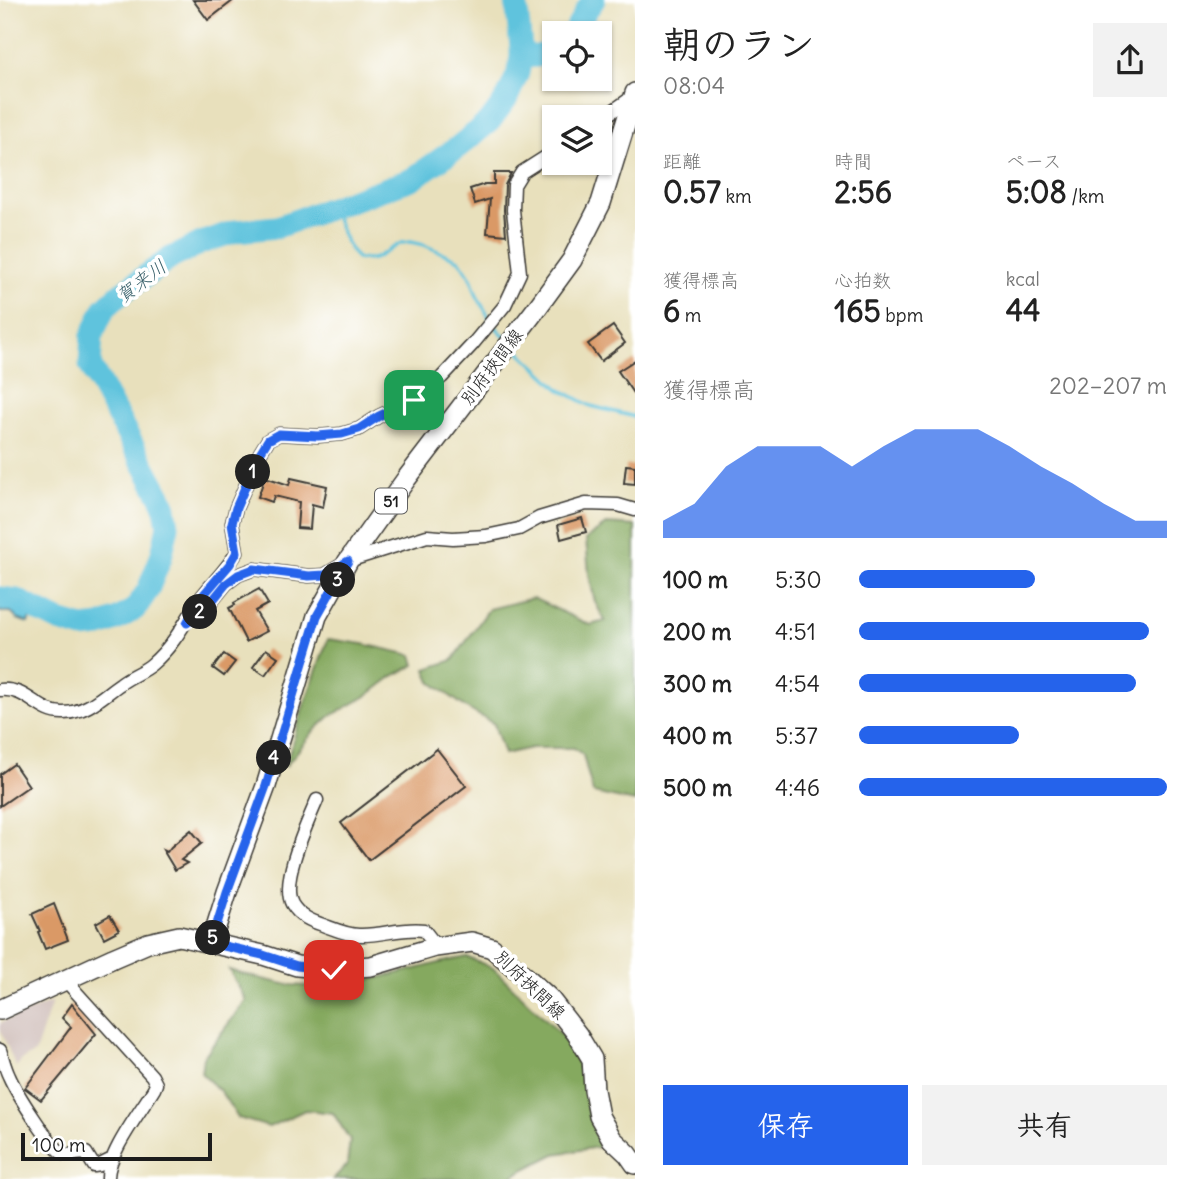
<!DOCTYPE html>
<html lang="ja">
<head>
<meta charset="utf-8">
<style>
	:root { --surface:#fff; --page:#f2f2f2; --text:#222; --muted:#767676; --accent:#2563eb }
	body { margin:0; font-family:Delius,"Klee One",sans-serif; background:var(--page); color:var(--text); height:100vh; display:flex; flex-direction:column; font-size:26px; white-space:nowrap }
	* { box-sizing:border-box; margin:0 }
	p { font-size:23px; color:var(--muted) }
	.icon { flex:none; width:38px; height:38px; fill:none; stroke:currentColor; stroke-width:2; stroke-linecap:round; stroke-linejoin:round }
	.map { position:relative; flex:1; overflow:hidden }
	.sheet { display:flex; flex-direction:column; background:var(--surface); width:560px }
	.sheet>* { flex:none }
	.buttons { position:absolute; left:542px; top:21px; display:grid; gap:14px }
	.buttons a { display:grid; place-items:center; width:70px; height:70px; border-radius:0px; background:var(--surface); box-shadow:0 2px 5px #0004; font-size:35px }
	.scale { position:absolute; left:21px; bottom:18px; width:191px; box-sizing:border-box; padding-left:7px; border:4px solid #1c1c1c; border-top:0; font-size:19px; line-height:24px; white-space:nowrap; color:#1c1c1c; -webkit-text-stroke:5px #fff; paint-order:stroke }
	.pin { position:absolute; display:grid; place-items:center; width:60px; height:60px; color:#fff; margin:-30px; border-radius:14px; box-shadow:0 4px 10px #0006 }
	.km { position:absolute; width:35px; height:35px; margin:-18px; border-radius:50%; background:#222; color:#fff; font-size:19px; line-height:35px; text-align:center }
	.round { display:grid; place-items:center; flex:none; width:74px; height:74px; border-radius:0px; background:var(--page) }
	.headline { display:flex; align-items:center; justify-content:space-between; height:119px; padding:0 28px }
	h1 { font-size:38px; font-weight:700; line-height:52px }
	.figures { display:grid; grid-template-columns:repeat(3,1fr); gap:10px; height:119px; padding:7px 28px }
	.figures div { display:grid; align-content:center }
	.figures b { font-size:30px; font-weight:700 }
	.figures small { font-size:19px; font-weight:400 }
	.figures p { font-size:19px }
	.chart { height:196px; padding:14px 28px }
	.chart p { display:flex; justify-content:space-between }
	.chart svg { width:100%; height:126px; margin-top:7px; fill:var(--accent); opacity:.7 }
	.button { display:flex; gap:14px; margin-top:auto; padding:14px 28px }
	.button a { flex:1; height:80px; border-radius:0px; background:var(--accent); color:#fff; font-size:28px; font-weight:700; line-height:80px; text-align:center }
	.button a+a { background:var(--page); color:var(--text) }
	ul { padding:0 28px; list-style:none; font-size:23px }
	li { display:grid; grid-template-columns:112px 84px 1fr; align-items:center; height:52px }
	li i { height:18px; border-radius:9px; background:var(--accent) }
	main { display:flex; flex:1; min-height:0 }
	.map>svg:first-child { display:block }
	.industrial { fill:#d0c0bb }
	.forest { fill:#85a95e; stroke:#50623d; stroke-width:2 }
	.water { fill:#5fc3dd; stroke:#3e707c; stroke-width:2 }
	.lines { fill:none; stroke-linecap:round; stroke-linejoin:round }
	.stream { stroke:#5fc3dd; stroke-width:3.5 }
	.river { stroke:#5fc3dd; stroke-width:23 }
	.building { fill:#da9966 }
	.minor-casing { stroke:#3b3934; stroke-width:15 }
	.primary-casing { stroke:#3b3934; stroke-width:22 }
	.minor { stroke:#fff; stroke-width:12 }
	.primary { stroke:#fff; stroke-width:19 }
	.route-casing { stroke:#fff; stroke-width:14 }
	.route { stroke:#2563eb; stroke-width:9 }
	.labels { text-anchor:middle; stroke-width:7; stroke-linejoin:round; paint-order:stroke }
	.shield { fill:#fff; stroke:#606060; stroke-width:2 }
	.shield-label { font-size:16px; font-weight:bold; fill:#1c1c1c }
	.street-label { font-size:18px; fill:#1c1c1c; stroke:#fff }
	.water-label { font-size:19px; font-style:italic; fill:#375f69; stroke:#fff }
</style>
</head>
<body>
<main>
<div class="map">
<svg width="635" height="1179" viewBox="0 0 635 1179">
	<rect width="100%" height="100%" fill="#fff"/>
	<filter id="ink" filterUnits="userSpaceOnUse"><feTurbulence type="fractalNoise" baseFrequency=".0143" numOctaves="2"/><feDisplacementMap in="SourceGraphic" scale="14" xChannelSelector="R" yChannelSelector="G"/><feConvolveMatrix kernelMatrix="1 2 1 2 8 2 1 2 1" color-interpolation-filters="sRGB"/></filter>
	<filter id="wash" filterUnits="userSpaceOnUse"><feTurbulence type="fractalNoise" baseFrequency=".00686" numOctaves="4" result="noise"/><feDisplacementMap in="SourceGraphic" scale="28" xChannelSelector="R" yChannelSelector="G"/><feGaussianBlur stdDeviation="1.57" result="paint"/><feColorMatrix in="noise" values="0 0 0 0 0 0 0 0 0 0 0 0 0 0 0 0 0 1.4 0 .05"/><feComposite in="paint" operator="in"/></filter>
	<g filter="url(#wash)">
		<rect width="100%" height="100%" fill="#e8e0bc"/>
		<path class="industrial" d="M 52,1002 L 35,1053 L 23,1059 L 16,1067 L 0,1029 L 0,1023 Z"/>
		<path class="forest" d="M 607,524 L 635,526 L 635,802 L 593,793 L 583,755 L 574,748 L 531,748 L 504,754 L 494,724 L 468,709 L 431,682 L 426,669 L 453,660 L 489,609 L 533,598 L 590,625 L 605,621 L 595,602 L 589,575 L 586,539 Z
			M 328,639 L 363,644 L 412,655 L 415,665 L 393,676 L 368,695 L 329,717 L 313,732 L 285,767 L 303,708 Z
			M 467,957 L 493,968 L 562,1035 L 582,1071 L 587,1094 L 589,1116 L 605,1146 L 555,1154 L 519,1172 L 510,1179 L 333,1179 L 347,1165 L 350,1140 L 333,1113 L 305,1110 L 269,1127 L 238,1118 L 221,1092 L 201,1073 L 203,1058 L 246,1000 L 229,970 C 250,976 271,982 292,985 C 352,991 409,968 467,957 Z"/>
		<path class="water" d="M 0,589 L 23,596 L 36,602 L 28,623 L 17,619 L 11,612 L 0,612 Z"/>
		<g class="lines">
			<path class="stream" d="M 332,208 L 346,242 L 354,255 L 358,259 L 374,259 L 401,243 L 411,242 L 424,245 L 459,260 L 471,278 L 477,296 L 490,319
				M 494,325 L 505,337
				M 516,348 L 559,389 L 591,406 L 635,417"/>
			<path class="river" d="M 574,33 L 586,11 L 594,0
				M 521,57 L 537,56 L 555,52
				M 0,598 L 17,600 L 59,621 L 83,628 L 100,626 L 118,619 L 135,609 L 148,590 L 161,557 L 168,526 L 164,503 L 90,365 L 92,335 L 104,309 L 120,294 L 171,258 L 201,243 L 236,231 L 277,227 L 412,179 L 458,147 L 490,121 L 507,98 L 518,73 L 521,57 L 521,48 L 516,0"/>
		</g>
		<g id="blocks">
			<path class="building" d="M 193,0 L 234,0 L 208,20 Z
				M 494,173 L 511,173 L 505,185 L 504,210 L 506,235 L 487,233 L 490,199 L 475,204 L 470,189 L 485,184 L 494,184 Z
				M 613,326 L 625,343 L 601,361 L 588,344 Z
				M 635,360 L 635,396 L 618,371 Z
				M 626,465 L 635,466 L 635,484 L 624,483 Z
				M 265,477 L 289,485 L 291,478 L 327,486 L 323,507 L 312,504 L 310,529 L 297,528 L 299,502 L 274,496 L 272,502 L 258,497 Z
				M 582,518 L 586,532 L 561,539 L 558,525 Z
				M 259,589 L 268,604 L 255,611 L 267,631 L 246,642 L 229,608 L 235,605 L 234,603 Z
				M 266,649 L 278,657 L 265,675 L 253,667 Z
				M 224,654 L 235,662 L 224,676 L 213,668 Z
				M 437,749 L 466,786 L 369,860 L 341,823 Z
				M 14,764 L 29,786 L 0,806 L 0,774 Z
				M 191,830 L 202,843 L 181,860 L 187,863 L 175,870 L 163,850 L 167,852 L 171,847 Z
				M 54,904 L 68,940 L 45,949 L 38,932 L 40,931 L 32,914 Z
				M 110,915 L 119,930 L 104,938 L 96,923 Z
				M 72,1004 L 96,1034 L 41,1100 L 25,1088 L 71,1027 L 62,1018 Z"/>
		</g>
	</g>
	<g filter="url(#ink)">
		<use href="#blocks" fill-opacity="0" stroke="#3b3934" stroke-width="2"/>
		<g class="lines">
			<g class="minor-casing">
				<path id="minor" d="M 600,120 L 634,96
					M 193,618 L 208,606 L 226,584 L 238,575 L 254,569 L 309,576 L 325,575 L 348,561 L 427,536 L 453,538 L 486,536 L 519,529 L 539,518 L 586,504 L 618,505 L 635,510
					M 0,690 C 28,687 38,714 64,713 C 88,712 101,697 120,684 C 130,676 143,672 152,664 C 174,645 185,622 200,599 C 212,583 227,569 237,552 L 232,523 L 236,508 L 260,453 L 268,440 L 279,434 L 318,436 L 342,434 L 359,429 L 379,416 L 414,400 L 442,377 L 472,345 L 505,305 L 520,273 L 513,210 L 514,185 L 522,172 L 555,151
					M 317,800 C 307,824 280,881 292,904 C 299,916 311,921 323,925 C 334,929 347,935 359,935 C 381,936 402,927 424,930 L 431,939 L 435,947
					M 66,981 L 152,1076 L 156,1084 L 154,1089 C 141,1111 107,1154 108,1179
					M 0,1050 C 3,1059 5,1068 9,1076 C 15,1090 51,1149 64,1154 C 69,1156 79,1153 86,1153 L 94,1166 L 100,1165 L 112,1159"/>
			</g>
			<g class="primary-casing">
				<path id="primary" d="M 211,943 L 227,892 L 266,786 L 317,616 L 348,561 L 407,478 L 537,308 L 572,260 L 601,203 L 635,93
					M 0,1010 L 113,958 L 148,943 L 179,936 L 263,955 L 297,966 L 334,969 L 371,966 L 435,947 L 472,942 L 492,948 L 528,979 L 549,998 L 577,1034 L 592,1059 L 594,1090 L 599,1116 L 612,1139 L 628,1154 L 635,1164"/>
			</g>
			<use href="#minor" class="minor"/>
			<use href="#primary" class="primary"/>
		</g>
	</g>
	<g class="lines" filter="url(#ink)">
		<g class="route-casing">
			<path id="route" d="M 334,970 L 297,966 L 263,955 L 211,943 L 227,892 L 266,786 L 317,616 L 348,561 L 325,575 L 309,576 L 254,569 L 238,575 L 226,584 L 208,606 L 187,623 L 200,599 L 230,564 L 237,552 L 232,523 L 236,508 L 260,453 L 268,440 L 279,434 L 318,436 L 342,434 L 359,429 L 379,416 L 414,400"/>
		</g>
		<use href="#route" class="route"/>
	</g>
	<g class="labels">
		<rect class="shield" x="375" y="488.5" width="32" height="25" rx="5"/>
		<g class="shield-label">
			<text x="391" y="507">51</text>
		</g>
		<g class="street-label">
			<text transform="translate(492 367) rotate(-53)" y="6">別府挾間線</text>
			<text transform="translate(530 985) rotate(44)" y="6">別府挾間線</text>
		</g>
		<g class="water-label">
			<text transform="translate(141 281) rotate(-37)" y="7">賀来川</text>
		</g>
	</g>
</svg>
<div class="buttons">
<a><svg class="icon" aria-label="locate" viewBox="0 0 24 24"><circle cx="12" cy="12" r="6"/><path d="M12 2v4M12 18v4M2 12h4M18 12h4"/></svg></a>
<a><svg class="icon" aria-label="layers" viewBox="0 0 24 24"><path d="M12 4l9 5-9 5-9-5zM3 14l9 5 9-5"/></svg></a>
</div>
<div class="scale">100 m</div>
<div class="pin" style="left:414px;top:400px;background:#1e9e55"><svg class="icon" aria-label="arrive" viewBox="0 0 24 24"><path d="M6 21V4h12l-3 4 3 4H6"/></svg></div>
<div class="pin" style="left:334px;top:970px;background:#d93025"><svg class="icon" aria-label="check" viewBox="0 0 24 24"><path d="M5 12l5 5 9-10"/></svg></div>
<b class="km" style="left:253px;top:472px">1</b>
<b class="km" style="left:200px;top:612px">2</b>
<b class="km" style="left:338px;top:580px">3</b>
<b class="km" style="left:274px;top:758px">4</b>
<b class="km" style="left:213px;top:938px">5</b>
</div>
<section class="sheet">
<div class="headline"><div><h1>朝のラン</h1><p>08:04</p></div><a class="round"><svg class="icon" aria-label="share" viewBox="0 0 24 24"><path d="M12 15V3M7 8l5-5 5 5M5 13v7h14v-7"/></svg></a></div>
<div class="figures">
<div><p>距離</p><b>0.57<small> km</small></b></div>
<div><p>時間</p><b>2:56</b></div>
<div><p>ペース</p><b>5:08<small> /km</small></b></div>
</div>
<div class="figures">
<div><p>獲得標高</p><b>6<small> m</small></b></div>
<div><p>心拍数</p><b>165<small> bpm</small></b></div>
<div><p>kcal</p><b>44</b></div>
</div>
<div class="chart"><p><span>獲得標高</span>202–207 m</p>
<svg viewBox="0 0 160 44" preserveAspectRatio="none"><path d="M0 44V38L10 32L20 19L30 12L40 12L50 12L60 19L70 12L80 6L90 6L100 6L110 12L120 19L130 25L140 32L150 38L160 38V44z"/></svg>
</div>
<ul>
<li><b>100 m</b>5:30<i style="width:57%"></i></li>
<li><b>200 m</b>4:51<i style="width:94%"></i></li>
<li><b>300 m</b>4:54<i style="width:90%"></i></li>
<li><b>400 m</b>5:37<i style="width:52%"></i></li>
<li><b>500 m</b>4:46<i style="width:100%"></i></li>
</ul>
<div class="button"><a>保存</a><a>共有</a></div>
</section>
</main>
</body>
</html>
